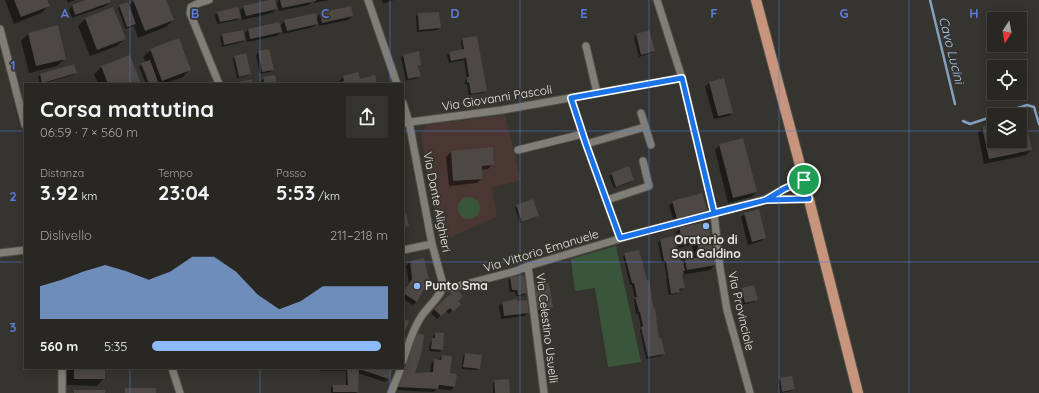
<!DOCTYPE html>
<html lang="it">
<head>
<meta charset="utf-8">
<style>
	:root { --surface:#282722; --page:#34332f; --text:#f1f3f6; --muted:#a5a5a5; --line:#444440; --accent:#8eb9fd }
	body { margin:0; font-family:Quicksand,sans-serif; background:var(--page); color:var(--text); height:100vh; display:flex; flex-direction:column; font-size:15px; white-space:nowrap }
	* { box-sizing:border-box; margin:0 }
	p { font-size:13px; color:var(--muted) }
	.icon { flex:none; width:22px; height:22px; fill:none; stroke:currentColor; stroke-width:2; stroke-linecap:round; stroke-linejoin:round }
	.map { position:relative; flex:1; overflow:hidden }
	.sheet { position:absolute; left:24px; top:83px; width:380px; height:286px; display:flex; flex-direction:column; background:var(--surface); border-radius:0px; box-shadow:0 2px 10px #0003,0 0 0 1px var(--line) }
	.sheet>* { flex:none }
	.needle { width:26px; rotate:191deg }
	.fabs { position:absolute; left:987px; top:12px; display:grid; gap:8px }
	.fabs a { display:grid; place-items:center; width:40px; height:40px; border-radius:0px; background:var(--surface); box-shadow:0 2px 10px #0003,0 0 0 1px var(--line); font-size:20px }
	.pin { position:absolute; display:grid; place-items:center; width:34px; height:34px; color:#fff; margin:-17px; border:2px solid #fff; border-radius:50%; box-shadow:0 1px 4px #0007 }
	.round { display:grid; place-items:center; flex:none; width:42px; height:42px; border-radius:0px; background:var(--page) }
	.summary { display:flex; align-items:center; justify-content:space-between; height:68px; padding:0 16px }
	h1 { font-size:22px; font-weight:700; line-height:30px }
	.stats { display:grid; grid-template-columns:repeat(3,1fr); gap:6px; height:68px; padding:4px 16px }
	.stats div { display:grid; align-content:center }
	.stats b { font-size:20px; font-weight:700 }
	.stats small { font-size:11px; font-weight:400 }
	.stats p { font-size:11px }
	.chart { height:112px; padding:8px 16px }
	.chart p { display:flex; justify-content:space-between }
	.chart svg { width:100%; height:72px; margin-top:4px; fill:var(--accent); opacity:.7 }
	ul { padding:0 16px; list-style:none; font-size:13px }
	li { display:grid; grid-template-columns:64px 48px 1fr; align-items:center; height:30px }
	li i { height:10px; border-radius:5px; background:var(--accent) }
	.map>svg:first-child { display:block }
	.education { fill:#4a3632 }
	.green { fill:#3a563a }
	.shadow { fill:#0007 }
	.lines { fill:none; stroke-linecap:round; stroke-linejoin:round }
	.stream { stroke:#82a0c1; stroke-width:2.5 }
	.building { fill:#4d4843 }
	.street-casing { stroke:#52514c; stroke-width:9 }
	.primary-casing { stroke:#52514c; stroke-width:12 }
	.street { stroke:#807e77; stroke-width:7 }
	.primary { stroke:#c6957b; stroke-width:10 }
	.route-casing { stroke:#fff; stroke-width:8 }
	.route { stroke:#1a73e8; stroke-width:5 }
	.grid { fill:none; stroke:#5a7cdc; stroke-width:1; stroke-opacity:0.55 }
	.poi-dot { fill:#8eb9fd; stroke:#36342e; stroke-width:1.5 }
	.labels { text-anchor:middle; stroke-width:3.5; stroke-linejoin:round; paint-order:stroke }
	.street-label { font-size:12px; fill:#eae9e5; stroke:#36342e }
	.poi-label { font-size:12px; font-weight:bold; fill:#eae9e5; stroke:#36342e }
	.water-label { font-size:13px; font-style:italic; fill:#a7cbf6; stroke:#36342e }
	.grid-label { font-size:13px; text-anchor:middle; font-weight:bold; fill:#5a7cdc; stroke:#36342e; stroke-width:3.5; stroke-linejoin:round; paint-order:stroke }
</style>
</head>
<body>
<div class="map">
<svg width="1039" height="393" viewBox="0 0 1039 393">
	<rect width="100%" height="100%" fill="#36342e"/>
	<path class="education" d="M 505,115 L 521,180 L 492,188 L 497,217 L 439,242 L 421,135 L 427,125 Z"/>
	<path class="green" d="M458 208a11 11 0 1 1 22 0a11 11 0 1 1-22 0Z
		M 616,246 L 641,362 L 608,367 L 595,288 L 575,291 L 571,259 Z"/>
	<path class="shadow" d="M 5,0 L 46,0 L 48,6 L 41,13 L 14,24 Z
		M 67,0 L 75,0 L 68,3 Z
		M 89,0 L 109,0 L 109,2 L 106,6 L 72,18 L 69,10 L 72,6 Z
		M 134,0 L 165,0 L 173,20 L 166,27 L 138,38 L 134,26 L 125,29 L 118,8 L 120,6 L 128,6 Z
		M 274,0 L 276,9 L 272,13 L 242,20 L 240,10 L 244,7 Z
		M 279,0 L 313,0 L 309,5 L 279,11 L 277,2 Z
		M 313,0 L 329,0 L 314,3 Z
		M 382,0 L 394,0 L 383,4 Z
		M 113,8 L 124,39 L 117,46 L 90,56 L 78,26 L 85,19 Z
		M 218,13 L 239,17 L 237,20 L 217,24 L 215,15 Z
		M 321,13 L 352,16 L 348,20 L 319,26 L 318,23 L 313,27 L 283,34 L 281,25 L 285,21 L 316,18 Z
		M 419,14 L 440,28 L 437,30 L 417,32 L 416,16 Z
		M 249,29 L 281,32 L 277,36 L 247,42 L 245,33 Z
		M 242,31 L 244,40 L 242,42 L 222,47 L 220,38 L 222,35 Z
		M 649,32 L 654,51 L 651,53 L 639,57 L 634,37 L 636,35 Z
		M 28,34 L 65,58 L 57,66 L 29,73 L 21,41 Z
		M 463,39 L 486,91 L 483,93 L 469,95 L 467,84 L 465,84 L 465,81 L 467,79 L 464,60 L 449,63 L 447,55 L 450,53 L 462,50 L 461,41 Z
		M 151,50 L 190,69 L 183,77 L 163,84 L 154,84 L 154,83 L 146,84 L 139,67 L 146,63 L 143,57 Z
		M 268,50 L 273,69 L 271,72 L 260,74 L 256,55 L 258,52 Z
		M 403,55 L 420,65 L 417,67 L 419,76 L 417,78 L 406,81 L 401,58 Z
		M 235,56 L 250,74 L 247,76 L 237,78 L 233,59 Z
		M 74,66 L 76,72 L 74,75 L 40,84 L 38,77 L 40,75 Z
		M 102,67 L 140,84 L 98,84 L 94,74 Z
		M 343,77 L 359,80 L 376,84 L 335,84 L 339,83 L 338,82 Z
		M 264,78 L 276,84 L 261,84 L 260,82 Z
		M 724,79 L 732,113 L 729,116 L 714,119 L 705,87 L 709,83 Z
		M 1020,120 L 1031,150 L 1026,155 L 984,164 L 978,133 L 982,128 L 994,125 L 994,141 L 1020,141 Z
		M 720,145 L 756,192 L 751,197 L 728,203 L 715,150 Z
		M 451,152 L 493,164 L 488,169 L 481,170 L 482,178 L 477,183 L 449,186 L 446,157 Z
		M 611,174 L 633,180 L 631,182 L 614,188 L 609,176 Z
		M 673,202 L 705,210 L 702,214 L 674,222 L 669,206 Z
		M 517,206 L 538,216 L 535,218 L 520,223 L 515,208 Z
		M 745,214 L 765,237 L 761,241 L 748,245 L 741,217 Z
		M 707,223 L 715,265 L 710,270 L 682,275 L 681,276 L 684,288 L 679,291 L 676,294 L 669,295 L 666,279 L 667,278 L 664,262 L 662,263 L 658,243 L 660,240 L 673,238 L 678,258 L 684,252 L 689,260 L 695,259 L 692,245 L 678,248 L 675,233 L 680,228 Z
		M 625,254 L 650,296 L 659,339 L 664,354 L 661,356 L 646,359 L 640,330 L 641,328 L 638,314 L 636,314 L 634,300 L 635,299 L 632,285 L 630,285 L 623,256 Z
		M 410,262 L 428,279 L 416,302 L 413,305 L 403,299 L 403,293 L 409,283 L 406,266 Z
		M 511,278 L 526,293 L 524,295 L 516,296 L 515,292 L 510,292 L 508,280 Z
		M 535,286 L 552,308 L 548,311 L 535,314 L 531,290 Z
		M 753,286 L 756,299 L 754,302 L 742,305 L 739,291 L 741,289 Z
		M 456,290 L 457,301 L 460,304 L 449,314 L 446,311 L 437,319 L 431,313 Z
		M 503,303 L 528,313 L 524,316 L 501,319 L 499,306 Z
		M 436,333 L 442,349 L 440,352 L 429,351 L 430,342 L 433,339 L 433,336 Z
		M 417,334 L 413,374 L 430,373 L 431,364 L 434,360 L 438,360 L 442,356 L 454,387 L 451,390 L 437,389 L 434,392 L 395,390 L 407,354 L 415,336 Z
		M 465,354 L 479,368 L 477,370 L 462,369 L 463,356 Z
		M 67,368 L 104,368 L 104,378 L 97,386 L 67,385 Z
		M 320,368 L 392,368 L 388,379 L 385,382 L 358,373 L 357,392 L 356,393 L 331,393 L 331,388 L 333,386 L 346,386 L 346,371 L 320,371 Z
		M 780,379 L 794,389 L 791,391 L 780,393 L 778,381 Z
		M 495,381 L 509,393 L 493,393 L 493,383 Z"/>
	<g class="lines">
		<path class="stream" d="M 930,0 L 955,104
			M 997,115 L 1027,105 L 1034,107 L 1039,124
			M 963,121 L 970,124 L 994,116"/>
	</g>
	<path class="building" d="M 14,0 L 47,0 L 50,6 L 21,17 Z
		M 86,0 L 110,0 L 111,2 L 75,15 L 72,5 Z
		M 133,0 L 166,0 L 174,20 L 145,31 Z
		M 269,0 L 275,0 L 277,9 L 246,16 L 243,6 Z
		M 280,0 L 316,0 L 316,1 L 282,8 Z
		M 128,2 L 136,24 L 127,27 L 119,5 Z
		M 351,6 L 353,16 L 322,23 L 320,13 Z
		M 113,7 L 126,39 L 97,50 L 85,18 Z
		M 238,7 L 241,18 L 220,22 L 217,12 Z
		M 439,12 L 441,28 L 419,30 L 418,13 Z
		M 316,13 L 318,24 L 287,31 L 284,20 Z
		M 279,22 L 282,32 L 250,39 L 248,29 Z
		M 58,25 L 66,59 L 36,66 L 28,33 Z
		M 243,30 L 245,40 L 224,45 L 222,34 Z
		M 649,30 L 655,51 L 641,55 L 636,34 Z
		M 477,36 L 487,91 L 471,94 L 469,82 L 467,83 L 467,77 L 469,77 L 466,58 L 451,61 L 449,52 L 464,49 L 462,38 Z
		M 179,38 L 191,70 L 162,81 L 150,49 Z
		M 269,49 L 274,70 L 262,72 L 258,51 Z
		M 419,51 L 421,65 L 418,66 L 421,76 L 408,79 L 403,55 Z
		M 246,53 L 251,74 L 239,77 L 234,56 Z
		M 130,55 L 141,84 L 108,84 L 101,66 Z
		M 150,60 L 158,82 L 153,84 L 149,84 L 141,63 Z
		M 74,64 L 77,73 L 42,83 L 40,74 Z
		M 358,72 L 360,79 L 375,75 L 377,84 L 333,84 L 344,81 L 343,76 Z
		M 275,75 L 277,84 L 265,84 L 263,77 Z
		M 724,78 L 733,113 L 718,116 L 709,82 Z
		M 252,79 L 253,84 L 240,84 L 240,82 Z
		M 1025,118 L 1032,150 L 989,159 L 982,127 L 994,124 L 994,141 L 1020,141 L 1020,119 Z
		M 743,138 L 757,192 L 733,198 L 719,144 Z
		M 493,147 L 494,165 L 482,166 L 483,179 L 453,181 L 451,151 Z
		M 629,166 L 634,180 L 616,187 L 611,173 Z
		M 702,193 L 707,210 L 677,219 L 672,201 Z
		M 533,199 L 539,216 L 522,222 L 516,205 Z
		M 759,209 L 766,238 L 752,242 L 744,213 Z
		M 403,213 L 406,213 L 409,226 L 403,227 Z
		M 708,222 L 716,265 L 687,270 L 683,251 L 688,250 L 690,259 L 700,257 L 697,241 L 683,244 L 679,227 Z
		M 674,236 L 678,257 L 680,257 L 681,261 L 683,260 L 685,271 L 683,271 L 684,274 L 682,275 L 685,288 L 679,289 L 680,292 L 671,294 L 666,261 L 664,261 L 660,239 Z
		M 639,250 L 647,280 L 649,280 L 652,295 L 651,295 L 654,309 L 655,308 L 659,338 L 661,338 L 665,354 L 648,357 L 641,327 L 643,326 L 640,312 L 639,312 L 635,297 L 637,297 L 634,283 L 632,283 L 624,253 Z
		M 424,258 L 429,279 L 417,302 L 403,293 L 412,279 L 410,261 Z
		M 524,275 L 527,293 L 518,295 L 517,290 L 512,290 L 510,277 Z
		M 549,283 L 553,308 L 538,310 L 534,285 Z
		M 754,285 L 758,300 L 745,303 L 741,288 Z
		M 456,289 L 463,296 L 458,301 L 461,304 L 453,312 L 450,308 L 441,316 L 434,309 Z
		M 517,299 L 517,301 L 527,300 L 529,313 L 504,316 L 502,302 Z
		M 403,318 L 409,321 L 403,336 Z
		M 435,332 L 444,333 L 443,350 L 431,349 L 432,338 L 435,338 Z
		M 417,333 L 424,335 L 422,351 L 415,373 L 433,372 L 434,359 L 441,360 L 442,355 L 452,356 L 450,373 L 457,374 L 455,387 L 439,385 L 438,389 L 398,387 Z
		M 465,353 L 482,355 L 480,369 L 463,367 Z
		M 74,368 L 105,368 L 105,379 L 74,379 Z
		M 334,368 L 393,368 L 389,379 L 359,369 L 358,392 L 333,392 L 333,385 L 348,385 L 347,369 L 334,369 Z
		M 792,376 L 795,389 L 782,392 L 780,378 Z
		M 509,379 L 510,393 L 495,393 L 494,380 Z
		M 125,388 L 156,388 L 156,393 L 125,393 Z
		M 74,390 L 105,390 L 105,393 L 74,393 Z"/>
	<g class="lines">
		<g class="street-casing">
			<path id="street" d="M 209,0 L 199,3 L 191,7 L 190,13 L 219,84
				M 368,0 L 397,84
				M 657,0 L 682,78 L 714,213 L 720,268 L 727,310 L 750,393
				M 0,29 L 25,125
				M 586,46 L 597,93
				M 571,98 L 586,144 L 620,238
				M 403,103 L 409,122 L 432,244 L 443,284 C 443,295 427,307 421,317 C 412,330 408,346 403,361
				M 641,113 L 651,145
				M 403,123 L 502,110 L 682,78
				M 586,144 L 645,127
				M 518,150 L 583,134
				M 766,199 L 784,189 L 804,180
				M 607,200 L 649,186 L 643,161
				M 403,250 L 432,244
				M 0,253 L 25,250
				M 528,266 L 544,393
				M 443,287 L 451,288 L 516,271 L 528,266 L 646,231 L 766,199 L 809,199
				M 62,368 L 62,393
				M 172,368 L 180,393
				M 391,393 L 401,368"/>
		</g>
		<g class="primary-casing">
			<path id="primary" d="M 756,0 L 804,180 L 858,393"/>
		</g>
		<use href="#street" class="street"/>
		<use href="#primary" class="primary"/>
	</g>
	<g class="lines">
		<g class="route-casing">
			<path id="route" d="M 804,180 L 784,189 L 766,200 L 620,238 L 586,144 L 571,98 L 682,78 L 714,213 L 766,200 L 809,199 L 804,180"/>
		</g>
		<use href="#route" class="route"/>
	</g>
	<path class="grid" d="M 130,0 L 130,84M 260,0 L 260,84M 390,0 L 390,84M 520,0 L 520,393M 649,0 L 649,393M 779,0 L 779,393M 909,0 L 909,393M 0,131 L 25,131M 403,131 L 994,131M 1020,131 L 1039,131M 0,262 L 25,262M 403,262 L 1039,262M 130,368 L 130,393M 260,368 L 260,393M 390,368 L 390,393"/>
	<g class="poi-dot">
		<circle cx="706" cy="226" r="4"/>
		<circle cx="417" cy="286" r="4"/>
	</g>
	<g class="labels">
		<g class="street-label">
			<text transform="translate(497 98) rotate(-9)" y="4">Via Giovanni Pascoli</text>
			<text transform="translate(437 202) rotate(79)" y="4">Via Dante Alighieri</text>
			<text transform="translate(541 251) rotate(-17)" y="4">Via Vittorio Emanuele</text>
			<text transform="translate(741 311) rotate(77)" y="4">Via Provinciale</text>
			<text transform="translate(547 328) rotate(83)" y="4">Via Celestino Usuelli</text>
		</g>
		<g class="poi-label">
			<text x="706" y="244">Oratorio di<tspan x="706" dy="14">San Galdino</tspan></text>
			<text x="425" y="290" text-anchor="start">Punto Sma</text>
		</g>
		<g class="water-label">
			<text transform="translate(952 50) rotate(76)" y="5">Cavo Lucini</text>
		</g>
	</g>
	<g class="grid-label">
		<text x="65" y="18">A</text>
		<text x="195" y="18">B</text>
		<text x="325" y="18">C</text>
		<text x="455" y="18">D</text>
		<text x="584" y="18">E</text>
		<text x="714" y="18">F</text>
		<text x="844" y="18">G</text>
		<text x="974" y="18">H</text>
		<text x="13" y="70">1</text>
		<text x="13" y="201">2</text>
		<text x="13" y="332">3</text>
	</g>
</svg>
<div class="fabs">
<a><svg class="needle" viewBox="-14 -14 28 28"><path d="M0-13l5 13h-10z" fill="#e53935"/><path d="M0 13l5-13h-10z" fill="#a5a5a5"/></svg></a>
<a><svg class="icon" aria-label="locate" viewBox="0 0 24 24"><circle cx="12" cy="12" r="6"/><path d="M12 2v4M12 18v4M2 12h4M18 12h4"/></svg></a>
<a><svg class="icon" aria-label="layers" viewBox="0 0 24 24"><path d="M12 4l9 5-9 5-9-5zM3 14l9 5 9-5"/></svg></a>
</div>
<div class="pin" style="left:804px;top:180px;background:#1e9e55"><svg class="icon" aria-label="arrive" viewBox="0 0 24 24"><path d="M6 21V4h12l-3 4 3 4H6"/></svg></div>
<section class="sheet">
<div class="summary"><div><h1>Corsa mattutina</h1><p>06:59 · 7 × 560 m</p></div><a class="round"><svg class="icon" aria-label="share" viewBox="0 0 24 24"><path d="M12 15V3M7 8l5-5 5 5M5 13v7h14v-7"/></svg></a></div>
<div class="stats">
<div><p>Distanza</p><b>3.92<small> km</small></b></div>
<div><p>Tempo</p><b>23:04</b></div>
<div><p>Passo</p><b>5:53<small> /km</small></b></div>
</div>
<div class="chart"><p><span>Dislivello</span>211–218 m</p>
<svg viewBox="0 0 160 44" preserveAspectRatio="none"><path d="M0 44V24L10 20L20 15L30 11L40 15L50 20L60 15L70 6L80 6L90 15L100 29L110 38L120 33L130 24L140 24L150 24L160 24V44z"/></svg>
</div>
<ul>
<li><b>560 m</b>5:35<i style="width:97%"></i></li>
</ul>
</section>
</div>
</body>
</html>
